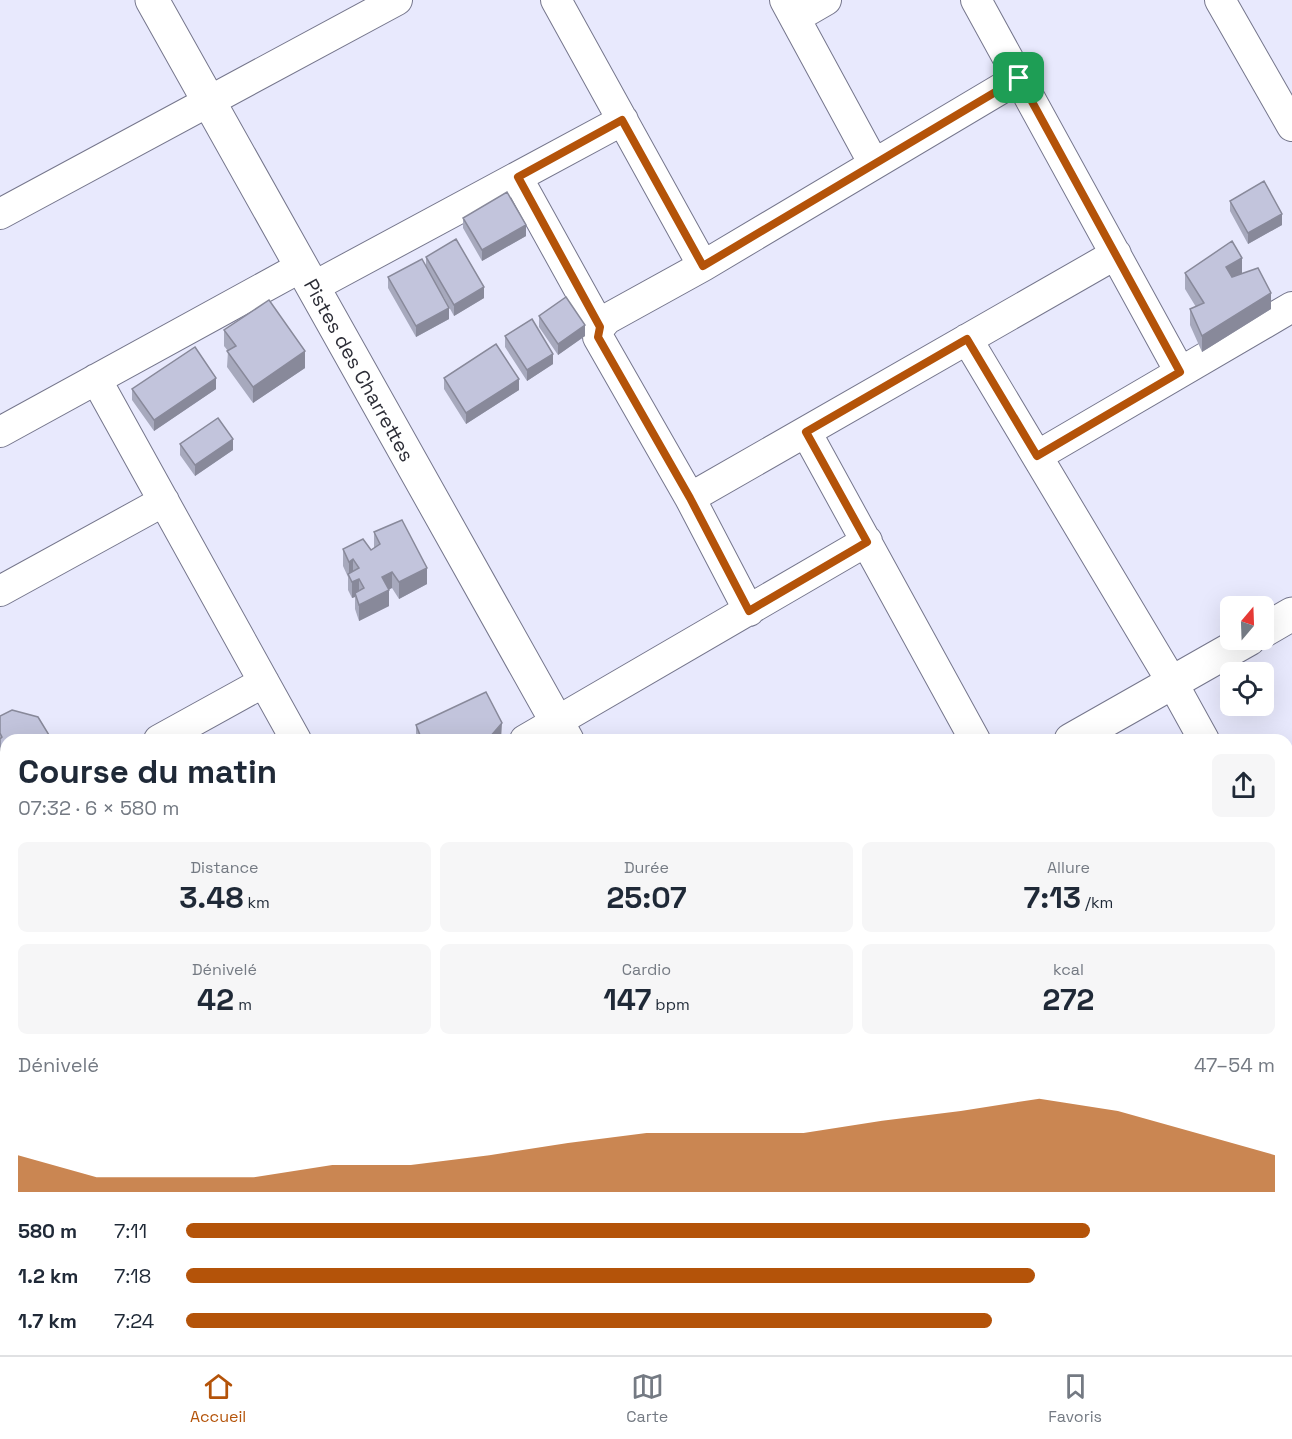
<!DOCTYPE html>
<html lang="fr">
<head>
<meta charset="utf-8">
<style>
	:root { --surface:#fff; --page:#f6f6f7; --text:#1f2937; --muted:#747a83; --line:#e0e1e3; --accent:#b45309 }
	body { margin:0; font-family:"Space Grotesk",sans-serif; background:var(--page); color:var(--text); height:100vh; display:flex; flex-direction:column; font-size:22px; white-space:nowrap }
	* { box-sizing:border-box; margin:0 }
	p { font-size:20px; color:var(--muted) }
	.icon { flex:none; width:33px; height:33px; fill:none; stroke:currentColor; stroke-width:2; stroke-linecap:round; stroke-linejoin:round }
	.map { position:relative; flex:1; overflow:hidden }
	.panel { position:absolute; left:0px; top:734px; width:1293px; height:622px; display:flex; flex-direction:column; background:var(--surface); border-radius:18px 18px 0 0; box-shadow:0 6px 24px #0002 }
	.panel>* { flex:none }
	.needle { width:39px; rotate:19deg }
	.controls { position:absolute; left:1220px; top:596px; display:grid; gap:12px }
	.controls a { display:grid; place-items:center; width:54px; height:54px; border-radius:9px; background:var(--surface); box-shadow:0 6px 24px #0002; font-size:30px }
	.pin { position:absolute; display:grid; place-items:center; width:51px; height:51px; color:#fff; margin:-26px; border-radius:12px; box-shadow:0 3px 9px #0006 }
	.round { display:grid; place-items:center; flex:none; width:63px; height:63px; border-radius:9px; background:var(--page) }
	.headline { display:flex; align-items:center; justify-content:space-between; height:102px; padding:0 18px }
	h1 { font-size:33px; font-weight:700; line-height:45px }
	.metrics { display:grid; grid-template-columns:repeat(3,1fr); gap:9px; height:102px; padding:6px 18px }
	.metrics div { display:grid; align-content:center; border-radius:9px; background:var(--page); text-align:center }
	.metrics b { font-size:30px; font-weight:700 }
	.metrics small { font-size:16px; font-weight:400 }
	.metrics p { font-size:16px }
	.chart { height:168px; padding:12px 18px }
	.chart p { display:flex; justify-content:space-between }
	.chart svg { width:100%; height:108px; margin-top:6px; fill:var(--accent); opacity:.7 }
	ul { padding:0 18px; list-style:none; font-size:20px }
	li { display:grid; grid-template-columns:96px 72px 1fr; align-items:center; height:45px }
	li i { height:15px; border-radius:8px; background:var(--accent) }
	.menu { display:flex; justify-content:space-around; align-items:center; height:84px; border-top:2px solid var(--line); background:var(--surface); font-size:16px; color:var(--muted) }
	.menu a { display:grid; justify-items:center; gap:3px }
	.menu .on { color:var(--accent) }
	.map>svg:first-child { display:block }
	.built { fill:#dbddfd }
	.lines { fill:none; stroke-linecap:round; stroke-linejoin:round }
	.street-casing { stroke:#75768c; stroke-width:32 }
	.secondary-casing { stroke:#75768c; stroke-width:35 }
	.street { stroke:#fff; stroke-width:30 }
	.secondary { stroke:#fff; stroke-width:33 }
	.wall { fill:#a7a9bd }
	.shaded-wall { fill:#88899a }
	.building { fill:#c2c4dc; stroke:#88899a; stroke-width:1.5 }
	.route-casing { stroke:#fff; stroke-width:12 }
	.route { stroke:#b45309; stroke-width:8 }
	.labels { text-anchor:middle; stroke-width:6; stroke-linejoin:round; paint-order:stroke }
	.street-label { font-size:20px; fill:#2d2e37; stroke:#fff }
</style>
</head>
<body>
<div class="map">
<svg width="1292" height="1355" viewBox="0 0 1292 1355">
	<rect width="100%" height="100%" fill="#e8e9fd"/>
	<path class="built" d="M 0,1163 L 6,1173 L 6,1284 L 0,1287 Z"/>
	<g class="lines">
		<g class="street-casing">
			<path id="street" d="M 556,0 L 703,266
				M 785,0 L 874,164
				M 976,0 L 1180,372
				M 1220,0 L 1292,126
				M 795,18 L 826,0
				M 517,177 L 600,327
				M 0,214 L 397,0
				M 313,287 L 623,120
				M 967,339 L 1172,682 L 1204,740
				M 96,379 L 296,740
				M 0,432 L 301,267
				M 806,432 L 975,740
				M 1037,456 L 1292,307
				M 690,498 L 1116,254
				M 0,591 L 164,501
				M 749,611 L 690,498 L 598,337 L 600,327 L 607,319 L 703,266 L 1019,78
				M 159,740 L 264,682
				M 525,740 L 867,541
				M 0,826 L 6,823
				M 1287,889 L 1292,898
				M 0,1121 L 6,1132
				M 1287,1236 L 1292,1233
				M 0,1329 L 6,1325
				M 156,1350 L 159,1355
				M 599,1350 L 602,1355
				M 1198,1350 L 1201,1355"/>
		</g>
		<g class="secondary-casing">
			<path id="secondary" d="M 152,0 L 567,740
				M 1263,631 L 1292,614
				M 1071,740 L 1249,639
				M 903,1350 L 905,1355"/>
		</g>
		<use href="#street" class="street"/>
		<use href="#secondary" class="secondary"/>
	</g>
	<path class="wall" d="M 1230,201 L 1282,225 L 1248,244 L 1230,211 Z
		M 463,218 L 526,236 L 482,261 L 463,228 Z
		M 426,257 L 484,298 L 454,316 L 443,296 L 449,319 L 416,337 L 388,288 L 388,277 L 426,266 Z
		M 1185,273 L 1242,274 L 1271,309 L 1202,352 L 1190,325 L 1190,309 L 1196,307 L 1185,289 Z
		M 539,316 L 585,336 L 558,355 L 539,327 Z
		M 224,330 L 305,368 L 253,403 L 227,367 L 228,351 L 224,346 Z
		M 505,336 L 553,364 L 527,381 L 505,347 Z
		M 444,378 L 519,390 L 466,424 L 444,389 Z
		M 132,389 L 216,389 L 154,431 L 132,400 Z
		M 180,444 L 233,450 L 195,476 L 180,455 Z
		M 374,532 L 427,584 L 399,599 L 392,588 L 389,589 L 389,606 L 359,621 L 355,609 L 355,597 L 352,598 L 348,590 L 348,577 L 343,566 L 343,549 L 371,550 L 374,548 Z
		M 0,716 L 6,740 L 6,788 L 0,776 Z
		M 416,725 L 502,739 L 416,740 Z
		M 6,838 L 6,883 L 0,873 L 0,841 Z
		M 6,920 L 6,1016 L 2,1009 L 2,1001 L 0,1002 L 0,924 Z"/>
	<path class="shaded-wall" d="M 1282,214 L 1282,225 L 1248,244 L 1248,233 Z
		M 526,225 L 526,236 L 482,261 L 482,250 Z
		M 1242,258 L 1242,274 L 1226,284 L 1226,267 Z
		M 484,287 L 484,298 L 454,316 L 454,305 Z
		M 1271,293 L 1271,309 L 1202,352 L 1202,336 Z
		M 449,308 L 449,319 L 416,337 L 416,326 Z
		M 585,325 L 585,336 L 558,355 L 558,344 Z
		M 305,351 L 305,368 L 253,403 L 253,387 Z
		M 553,354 L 553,364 L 527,381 L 527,370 Z
		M 216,378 L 216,389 L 154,431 L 154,420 Z
		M 519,379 L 519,390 L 466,424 L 466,413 Z
		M 233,439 L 233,450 L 195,476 L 195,465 Z
		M 353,559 L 353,575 L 349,575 L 349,562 Z
		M 427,568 L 427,584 L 399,599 L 399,582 Z
		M 392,572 L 392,588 L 382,593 L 382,577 Z
		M 359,579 L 359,595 L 355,593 L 355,597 L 352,598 L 352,582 Z
		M 389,590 L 389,606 L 359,621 L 359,605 Z
		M 502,723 L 501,740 L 487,740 Z
		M 6,797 L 6,813 L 0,816 L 0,800 Z
		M 6,988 L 6,999 L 2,998 L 2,1001 L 0,1002 L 0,991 Z"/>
	<path class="building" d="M 1264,181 L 1282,214 L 1248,233 L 1230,201 Z
		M 507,192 L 526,225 L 482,250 L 463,218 Z
		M 456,239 L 484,287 L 454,305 L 426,257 Z
		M 1232,241 L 1242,258 L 1226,267 L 1232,277 L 1258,268 L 1271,293 L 1202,336 L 1190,309 L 1204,303 L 1185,273 Z
		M 422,259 L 449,308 L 416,326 L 388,277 Z
		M 566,297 L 585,325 L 558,344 L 539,316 Z
		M 269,300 L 305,351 L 253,387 L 227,351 L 236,346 L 224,330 Z
		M 532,319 L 553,354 L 527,370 L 505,336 Z
		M 496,344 L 519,379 L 466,413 L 444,378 Z
		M 195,347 L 216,378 L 154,420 L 132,389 Z
		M 218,418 L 233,439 L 195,465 L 180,444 Z
		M 402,520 L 427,568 L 399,582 L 392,572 L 382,577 L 389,590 L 359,605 L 355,593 L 364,588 L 359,579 L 352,582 L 348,574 L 359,568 L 353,559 L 349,562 L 343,549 L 363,539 L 371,550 L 380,544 L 374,532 Z
		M 486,692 L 502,723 L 489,738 L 487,740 L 422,740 L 416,725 Z
		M 12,710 L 38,717 L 49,735 L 50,740 L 6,740 L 6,772 L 0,760 L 0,739 L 2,737 L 0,733 L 0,716 Z
		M 0,782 L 6,793 L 6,797 L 0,800 Z
		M 6,838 L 6,866 L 0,857 L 0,841 Z
		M 6,920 L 6,978 L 0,964 L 0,924 Z
		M 0,971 L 6,982 L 6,988 L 0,991 Z
		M 6,996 L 6,1005 L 2,998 Z"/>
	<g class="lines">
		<g class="route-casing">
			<path id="route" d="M 1019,78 L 1180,372 L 1037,456 L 967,339 L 806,432 L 867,542 L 749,611 L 690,498 L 598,337 L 600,327 L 518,177 L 622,120 L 703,266 Z"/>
		</g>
		<use href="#route" class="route"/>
	</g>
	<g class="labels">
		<g class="street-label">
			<text transform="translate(359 370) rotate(61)" y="7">Pistes des Charrettes</text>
		</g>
	</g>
</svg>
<div class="controls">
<a><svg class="needle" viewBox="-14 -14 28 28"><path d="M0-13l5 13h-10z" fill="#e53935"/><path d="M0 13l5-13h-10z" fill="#747a83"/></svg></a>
<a><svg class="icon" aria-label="locate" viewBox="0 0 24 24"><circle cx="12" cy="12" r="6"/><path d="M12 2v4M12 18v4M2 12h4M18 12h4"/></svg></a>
</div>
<div class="pin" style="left:1019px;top:78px;background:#1e9e55"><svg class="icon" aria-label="arrive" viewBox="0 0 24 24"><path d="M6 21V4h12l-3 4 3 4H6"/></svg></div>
<section class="panel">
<div class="headline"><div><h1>Course du matin</h1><p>07:32 · 6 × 580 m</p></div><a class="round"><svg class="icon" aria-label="share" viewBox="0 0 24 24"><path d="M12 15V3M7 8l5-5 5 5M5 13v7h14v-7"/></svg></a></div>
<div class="metrics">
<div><p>Distance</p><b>3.48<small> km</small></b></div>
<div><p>Durée</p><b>25:07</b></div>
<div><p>Allure</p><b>7:13<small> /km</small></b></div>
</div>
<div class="metrics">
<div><p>Dénivelé</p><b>42<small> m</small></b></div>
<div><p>Cardio</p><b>147<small> bpm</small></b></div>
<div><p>kcal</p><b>272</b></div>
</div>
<div class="chart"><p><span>Dénivelé</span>47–54 m</p>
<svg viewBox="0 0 160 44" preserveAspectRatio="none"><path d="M0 44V29L10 38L20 38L30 38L40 33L50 33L60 29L70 24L80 20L90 20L100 20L110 15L120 11L130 6L140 11L150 20L160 29V44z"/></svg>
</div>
<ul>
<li><b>580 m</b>7:11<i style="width:83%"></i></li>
<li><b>1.2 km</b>7:18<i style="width:78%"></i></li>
<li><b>1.7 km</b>7:24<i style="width:74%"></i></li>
</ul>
</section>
</div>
<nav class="menu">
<a class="on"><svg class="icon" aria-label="home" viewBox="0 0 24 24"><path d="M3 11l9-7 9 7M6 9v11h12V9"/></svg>Accueil</a>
<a><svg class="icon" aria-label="map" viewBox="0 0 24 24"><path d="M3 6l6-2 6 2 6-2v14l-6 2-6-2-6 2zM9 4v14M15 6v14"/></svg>Carte</a>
<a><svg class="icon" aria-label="saved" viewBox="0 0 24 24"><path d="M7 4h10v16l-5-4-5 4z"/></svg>Favoris</a>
</nav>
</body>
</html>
